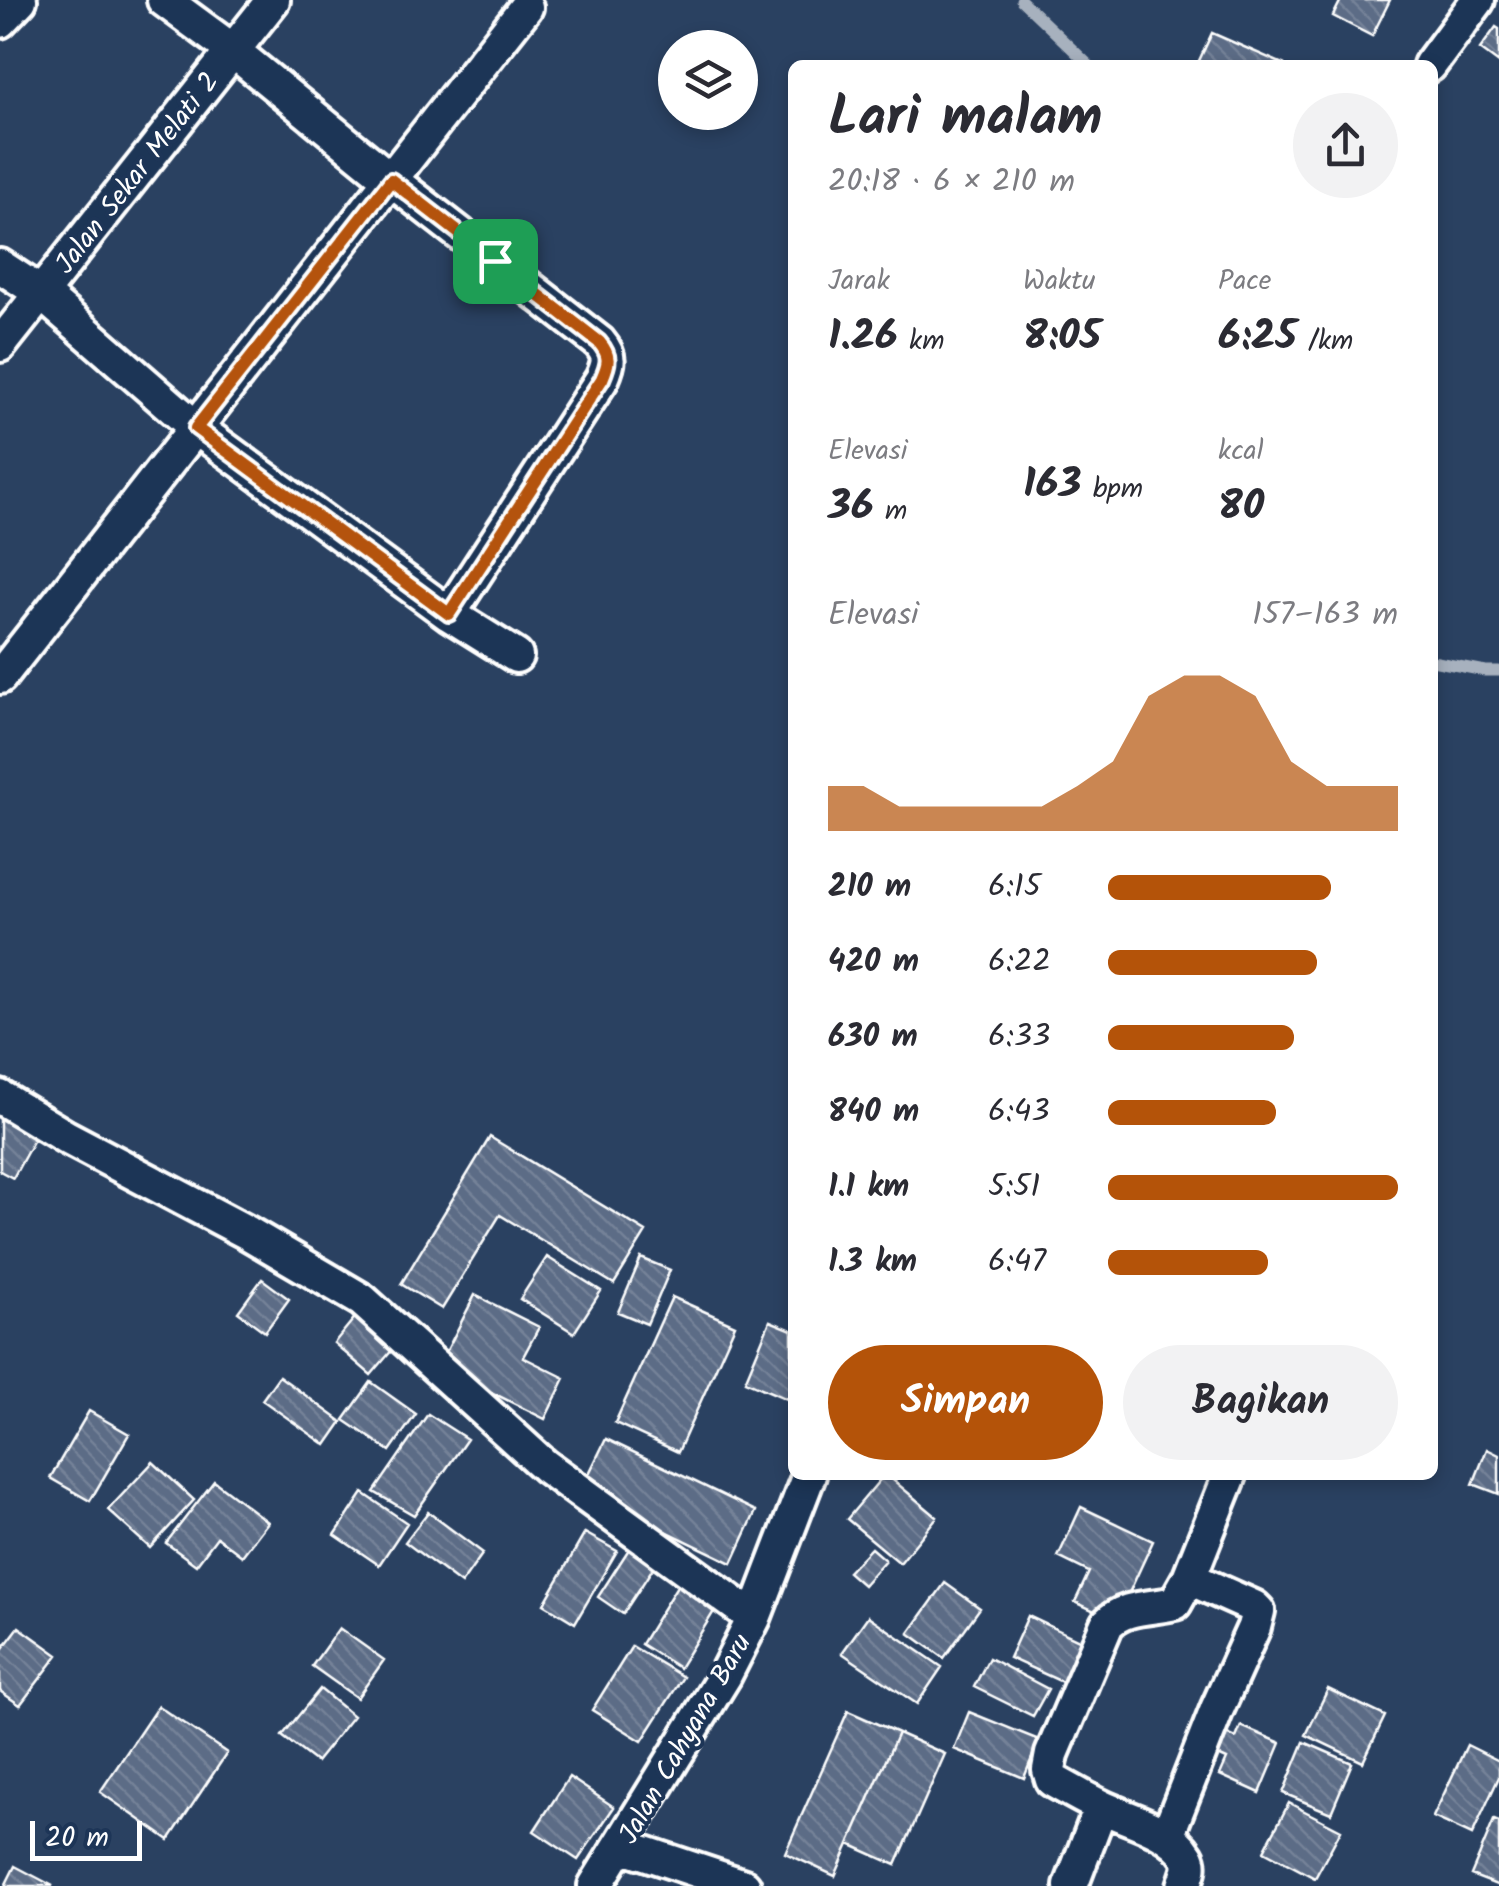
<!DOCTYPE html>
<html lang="id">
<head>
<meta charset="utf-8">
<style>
	:root { --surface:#fff; --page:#f2f2f3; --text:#2b2b33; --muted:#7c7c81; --accent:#b45309 }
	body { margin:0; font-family:Kalam,sans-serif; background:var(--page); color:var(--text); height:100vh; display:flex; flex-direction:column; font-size:38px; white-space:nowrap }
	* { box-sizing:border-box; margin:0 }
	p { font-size:32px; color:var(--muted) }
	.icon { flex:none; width:55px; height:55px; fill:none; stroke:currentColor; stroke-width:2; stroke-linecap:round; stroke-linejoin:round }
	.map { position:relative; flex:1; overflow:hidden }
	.sheet { position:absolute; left:788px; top:60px; width:650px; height:1420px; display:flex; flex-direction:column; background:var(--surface); border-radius:15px; box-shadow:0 5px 15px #0003 }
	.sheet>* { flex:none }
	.fabs { position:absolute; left:658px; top:30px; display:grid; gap:20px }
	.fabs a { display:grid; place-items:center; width:100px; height:100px; border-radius:50%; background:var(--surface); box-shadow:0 5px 15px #0003; font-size:50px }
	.scale { position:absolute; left:30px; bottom:25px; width:112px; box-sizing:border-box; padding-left:10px; border:5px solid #fff; border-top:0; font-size:28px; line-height:35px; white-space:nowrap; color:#fff; -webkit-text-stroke:8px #1d3557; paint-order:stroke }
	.pin { position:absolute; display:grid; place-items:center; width:85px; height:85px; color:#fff; margin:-42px; border-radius:20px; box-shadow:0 5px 15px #0006 }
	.round { display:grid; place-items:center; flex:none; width:105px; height:105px; border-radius:52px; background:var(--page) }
	.overview { display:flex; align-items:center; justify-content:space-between; height:170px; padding:0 40px }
	h1 { font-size:55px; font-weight:800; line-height:75px }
	.metrics { display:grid; grid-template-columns:repeat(3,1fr); gap:15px; height:170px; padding:10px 40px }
	.metrics div { display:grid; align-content:center }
	.metrics b { font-size:42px; font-weight:800 }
	.metrics small { font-size:28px; font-weight:400 }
	.metrics p { font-size:28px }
	.chart { height:280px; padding:20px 40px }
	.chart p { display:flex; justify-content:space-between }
	.chart svg { width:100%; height:180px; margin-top:10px; fill:var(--accent); opacity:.7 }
	.primary-button { display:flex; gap:20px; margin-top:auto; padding:20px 40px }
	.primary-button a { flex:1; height:115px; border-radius:60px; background:var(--accent); color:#fff; font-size:40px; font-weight:800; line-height:115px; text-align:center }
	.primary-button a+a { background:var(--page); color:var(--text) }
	ul { padding:0 40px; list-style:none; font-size:32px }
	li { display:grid; grid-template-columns:160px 120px 1fr; align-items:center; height:75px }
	li i { height:25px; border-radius:12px; background:var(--accent) }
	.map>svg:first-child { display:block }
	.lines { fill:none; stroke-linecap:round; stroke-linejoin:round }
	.stream { stroke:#a7b1be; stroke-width:11 }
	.building { fill:url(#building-back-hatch); stroke:#fff; stroke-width:2.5 }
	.street-casing { stroke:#fff; stroke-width:40 }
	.street { stroke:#1d3557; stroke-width:32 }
	.route-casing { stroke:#fff; stroke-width:20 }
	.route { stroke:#b45309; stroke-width:12 }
	.labels { text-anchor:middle; stroke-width:8; stroke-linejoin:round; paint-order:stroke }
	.street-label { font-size:28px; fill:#fff; stroke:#1d3557 }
</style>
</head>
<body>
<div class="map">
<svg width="1499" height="1886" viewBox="0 0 1499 1886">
	<defs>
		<pattern id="building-back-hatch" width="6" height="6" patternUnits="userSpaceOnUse" patternTransform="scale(2.5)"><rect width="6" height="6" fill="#5b6c86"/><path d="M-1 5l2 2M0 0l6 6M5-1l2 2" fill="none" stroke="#748298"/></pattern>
	</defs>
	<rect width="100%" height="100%" fill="#2a4161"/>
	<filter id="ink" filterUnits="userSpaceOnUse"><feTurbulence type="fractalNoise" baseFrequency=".01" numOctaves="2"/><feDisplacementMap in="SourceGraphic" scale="20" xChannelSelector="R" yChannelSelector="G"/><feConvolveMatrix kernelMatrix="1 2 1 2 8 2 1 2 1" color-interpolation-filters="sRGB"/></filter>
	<g filter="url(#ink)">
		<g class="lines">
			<path class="stream" d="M 1021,0 L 1089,65
				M 1432,661 L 1485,671 L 1499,671"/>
		</g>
		<path class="building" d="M 1341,0 L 1390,0 L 1372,36 L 1333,16 Z
			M 1496,27 L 1499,29 L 1499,63 L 1480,49 Z
			M 1212,33 L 1285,65 L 1197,65 Z
			M 0,1111 L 38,1132 L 13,1178 L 0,1171 Z
			M 490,1137 L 646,1232 L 614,1284 L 500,1215 L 442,1309 L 401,1284 Z
			M 547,1257 L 601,1291 L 574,1333 L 520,1299 Z
			M 641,1258 L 670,1270 L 647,1324 L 618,1312 Z
			M 262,1279 L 289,1299 L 265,1332 L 238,1312 Z
			M 475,1295 L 539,1327 L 523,1357 L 565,1378 L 545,1419 L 439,1366 Z
			M 672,1297 L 735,1325 L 678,1452 L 615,1423 Z
			M 361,1310 L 399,1342 L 371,1375 L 334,1343 Z
			M 770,1321 L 792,1330 L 792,1401 L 745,1381 Z
			M 279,1376 L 342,1422 L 326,1445 L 262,1400 Z
			M 371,1382 L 416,1414 L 390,1451 L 344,1420 Z
			M 89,1411 L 129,1434 L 90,1501 L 50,1478 Z
			M 428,1414 L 467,1439 L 414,1515 L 374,1492 Z
			M 606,1439 L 756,1511 L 732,1563 L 581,1490 Z
			M 1487,1449 L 1499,1455 L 1499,1494 L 1473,1484 Z
			M 153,1462 L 194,1500 L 150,1548 L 108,1510 Z
			M 884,1475 L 887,1475 L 937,1517 L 900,1563 L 847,1519 Z
			M 214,1481 L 268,1522 L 242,1556 L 217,1537 L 196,1565 L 166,1543 Z
			M 363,1493 L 407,1523 L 379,1565 L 335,1535 Z
			M 1081,1507 L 1153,1541 L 1116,1621 L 1075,1602 L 1089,1572 L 1058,1557 Z
			M 428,1512 L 483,1553 L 461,1584 L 405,1542 Z
			M 585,1533 L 617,1551 L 575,1623 L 544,1604 Z
			M 871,1548 L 885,1560 L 863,1585 L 848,1572 Z
			M 629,1549 L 655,1565 L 623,1614 L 598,1597 Z
			M 680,1581 L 718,1605 L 679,1668 L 641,1644 Z
			M 945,1583 L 980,1608 L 944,1658 L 909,1633 Z
			M 868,1616 L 942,1667 L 917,1704 L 842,1653 Z
			M 1028,1616 L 1090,1645 L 1071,1686 L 1009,1658 Z
			M 19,1627 L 58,1655 L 20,1705 L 0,1691 L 0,1652 Z
			M 339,1628 L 384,1660 L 357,1698 L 312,1666 Z
			M 632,1646 L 683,1677 L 642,1741 L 592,1710 Z
			M 989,1658 L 1048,1689 L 1033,1716 L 974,1687 Z
			M 320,1689 L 353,1716 L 316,1762 L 282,1736 Z
			M 1328,1689 L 1385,1716 L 1363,1762 L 1306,1735 Z
			M 158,1706 L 227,1753 L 169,1840 L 100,1792 Z
			M 848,1711 L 898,1733 L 835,1876 L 785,1853 Z
			M 969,1712 L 1039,1740 L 1024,1778 L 954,1749 Z
			M 1241,1726 L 1281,1743 L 1260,1793 L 1220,1775 L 1227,1759 L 1218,1755 L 1227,1734 L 1236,1738 Z
			M 898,1733 L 945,1754 L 896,1865 L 849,1844 Z
			M 1304,1742 L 1352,1763 L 1331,1813 L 1283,1793 Z
			M 1467,1745 L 1499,1761 L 1499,1777 L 1472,1835 L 1433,1817 Z
			M 569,1777 L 614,1807 L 578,1860 L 534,1831 Z
			M 1289,1803 L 1341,1830 L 1315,1878 L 1264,1851 Z
			M 1494,1820 L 1499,1822 L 1499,1886 L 1471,1875 Z
			M 15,1866 L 53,1886 L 5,1886 Z"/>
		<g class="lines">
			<g class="street-casing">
				<path id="street" d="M 164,0 L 232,50 L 391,180 L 599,342 C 611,356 609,363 602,379 L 449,614
					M 0,21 L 20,0
					M 1430,65 L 1478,0
					M 0,266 L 41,293 L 196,428 L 449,614 L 516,656
					M 0,345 L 273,0
					M 0,677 L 526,7
					M 0,1097 L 66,1137 L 248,1233 L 362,1300 L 545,1466 L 754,1618
					M 1189,1578 L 1230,1475
					M 1167,1836 L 1217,1709 L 1254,1627 L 1258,1611 L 1254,1607 L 1189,1578 L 1175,1603 C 1152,1609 1125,1605 1107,1624 L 1052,1754 L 1049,1770 L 1052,1780 C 1068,1789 1084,1798 1100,1806 C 1128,1820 1170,1828 1187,1856 C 1193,1866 1187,1876 1184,1886
					M 621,1845 L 744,1886
					M 595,1886 L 725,1675 L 754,1618 L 809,1475
					M 1071,1886 L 1101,1807"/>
			</g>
			<use href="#street" class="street"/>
		</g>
	</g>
	<g class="lines" filter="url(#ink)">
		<g class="route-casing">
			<path id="route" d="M 391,180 L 599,342 C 611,356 609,363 602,379 L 449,614 L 196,428 Z"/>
		</g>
		<use href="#route" class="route"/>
	</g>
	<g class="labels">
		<g class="street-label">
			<text transform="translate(136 172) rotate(-52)" y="10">Jalan Sekar Melati 2</text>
			<text transform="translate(684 1738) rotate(-60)" y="10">Jalan Cahyana Baru</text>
		</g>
	</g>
</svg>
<div class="fabs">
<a><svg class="icon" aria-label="layers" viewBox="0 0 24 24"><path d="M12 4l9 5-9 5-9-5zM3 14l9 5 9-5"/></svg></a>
</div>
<div class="scale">20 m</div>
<div class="pin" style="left:495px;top:261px;background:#1e9e55"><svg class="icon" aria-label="arrive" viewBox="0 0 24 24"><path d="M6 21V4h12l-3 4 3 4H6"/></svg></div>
<section class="sheet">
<div class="overview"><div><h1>Lari malam</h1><p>20:18 · 6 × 210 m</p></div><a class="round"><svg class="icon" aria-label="share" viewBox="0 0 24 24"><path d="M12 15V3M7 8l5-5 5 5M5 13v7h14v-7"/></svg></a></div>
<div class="metrics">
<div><p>Jarak</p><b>1.26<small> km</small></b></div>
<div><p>Waktu</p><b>8:05</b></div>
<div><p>Pace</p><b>6:25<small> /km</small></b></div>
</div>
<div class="metrics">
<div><p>Elevasi</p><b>36<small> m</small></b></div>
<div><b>163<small> bpm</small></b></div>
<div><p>kcal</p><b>80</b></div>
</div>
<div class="chart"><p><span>Elevasi</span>157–163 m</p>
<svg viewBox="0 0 160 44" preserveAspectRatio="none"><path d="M0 44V33L10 33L20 38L30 38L40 38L50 38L60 38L70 33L80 27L90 11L100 6L110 6L120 11L130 27L140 33L150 33L160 33V44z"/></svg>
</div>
<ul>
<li><b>210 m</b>6:15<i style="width:77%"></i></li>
<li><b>420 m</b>6:22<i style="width:72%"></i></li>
<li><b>630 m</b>6:33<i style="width:64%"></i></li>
<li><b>840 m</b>6:43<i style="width:58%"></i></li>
<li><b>1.1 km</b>5:51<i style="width:100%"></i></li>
<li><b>1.3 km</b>6:47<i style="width:55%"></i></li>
</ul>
<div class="primary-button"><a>Simpan</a><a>Bagikan</a></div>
</section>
</div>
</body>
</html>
